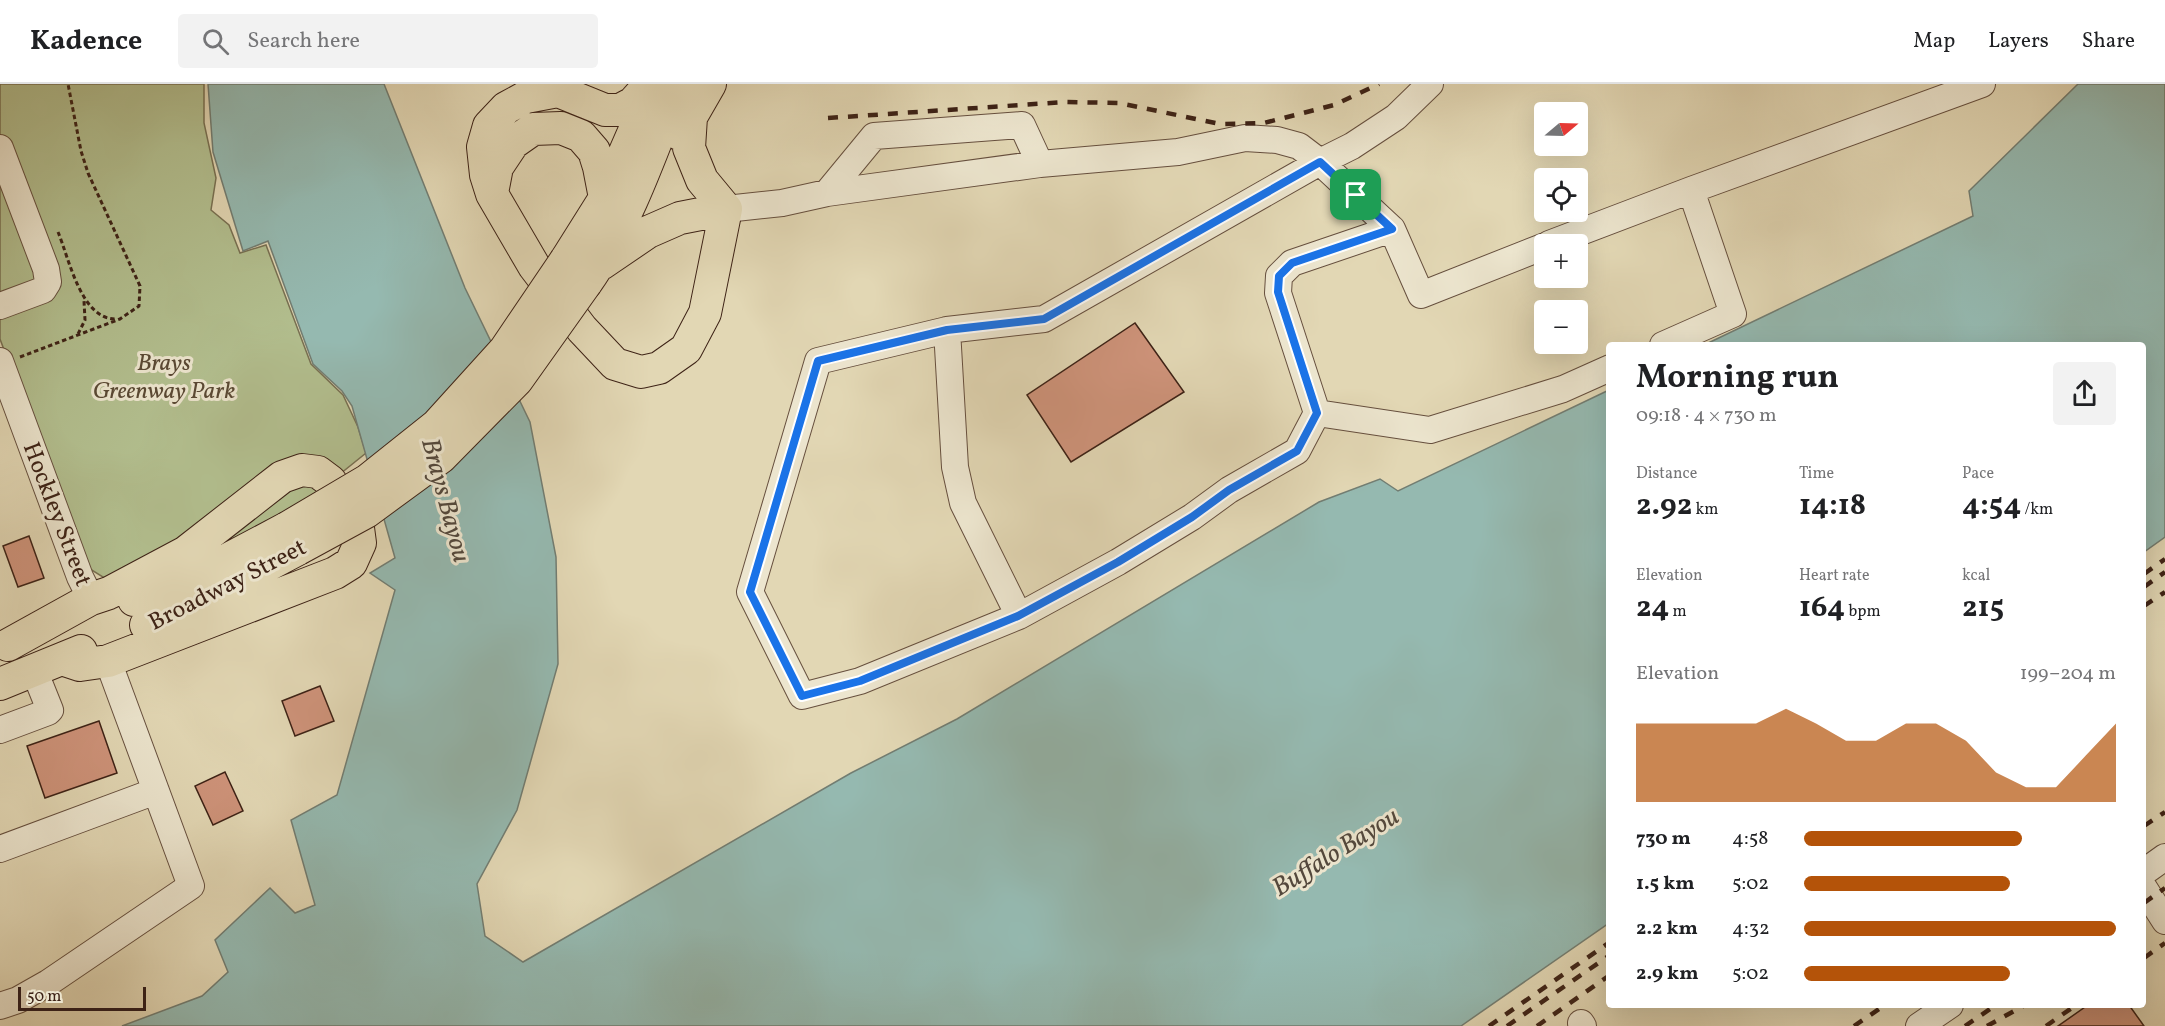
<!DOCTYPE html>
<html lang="en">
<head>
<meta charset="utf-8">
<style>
	:root { --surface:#fff; --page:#f2f2f2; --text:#202124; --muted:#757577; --line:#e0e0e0; --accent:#b45309 }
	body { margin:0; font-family:Vollkorn,serif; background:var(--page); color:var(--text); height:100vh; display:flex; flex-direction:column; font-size:22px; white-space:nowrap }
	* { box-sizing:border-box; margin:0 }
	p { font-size:20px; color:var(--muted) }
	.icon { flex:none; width:33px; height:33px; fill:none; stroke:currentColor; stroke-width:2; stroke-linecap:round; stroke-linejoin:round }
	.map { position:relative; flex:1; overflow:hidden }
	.side { position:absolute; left:1606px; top:258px; width:540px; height:666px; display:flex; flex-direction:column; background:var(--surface); border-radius:6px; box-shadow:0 6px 24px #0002 }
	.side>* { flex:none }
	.needle { width:39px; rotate:71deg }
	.fabs { position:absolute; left:1534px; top:18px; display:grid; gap:12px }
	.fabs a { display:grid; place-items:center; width:54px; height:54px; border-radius:6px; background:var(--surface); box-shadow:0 6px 24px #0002; font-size:30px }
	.scale { position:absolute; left:18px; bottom:15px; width:128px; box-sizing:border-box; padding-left:6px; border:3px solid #3d2216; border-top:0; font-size:16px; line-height:21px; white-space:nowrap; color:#3d2216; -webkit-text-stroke:4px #ece5ce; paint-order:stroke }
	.pin { position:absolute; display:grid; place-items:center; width:51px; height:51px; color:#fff; margin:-26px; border-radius:12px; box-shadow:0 3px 9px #0006 }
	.round { display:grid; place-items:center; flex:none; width:63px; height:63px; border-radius:6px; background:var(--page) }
	.headline { display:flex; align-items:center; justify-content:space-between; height:102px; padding:0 30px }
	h1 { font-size:33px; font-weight:700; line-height:45px }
	.figures { display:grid; grid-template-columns:repeat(3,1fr); gap:9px; height:102px; padding:6px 30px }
	.figures div { display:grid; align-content:center }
	.figures b { font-size:30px; font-weight:700 }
	.figures small { font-size:16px; font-weight:400 }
	.figures p { font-size:16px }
	.chart { height:168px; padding:12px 30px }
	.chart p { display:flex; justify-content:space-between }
	.chart svg { width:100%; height:108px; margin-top:6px; fill:var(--accent); opacity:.7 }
	ul { padding:0 30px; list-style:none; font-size:20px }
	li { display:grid; grid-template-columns:96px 72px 1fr; align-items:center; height:45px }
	li i { height:15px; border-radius:8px; background:var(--accent) }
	header { display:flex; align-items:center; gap:36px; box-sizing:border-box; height:84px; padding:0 30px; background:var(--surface); border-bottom:2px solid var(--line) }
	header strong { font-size:28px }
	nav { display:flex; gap:33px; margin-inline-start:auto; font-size:21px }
	.search { width:420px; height:54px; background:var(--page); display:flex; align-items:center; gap:15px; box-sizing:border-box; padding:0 21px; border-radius:6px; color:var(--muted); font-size:22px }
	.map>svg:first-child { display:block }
	.green { fill:#b2be8e; stroke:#787052; stroke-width:1.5 }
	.water { fill:#95b9b0; stroke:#727d72; stroke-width:1.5 }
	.building { fill:#ce937a; stroke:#3d2216; stroke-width:1.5 }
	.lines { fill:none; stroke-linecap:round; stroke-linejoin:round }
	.minor-casing { stroke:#664f3e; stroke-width:28 }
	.major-casing { stroke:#3d2216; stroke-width:34 }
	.path { stroke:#3d2216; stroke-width:3; stroke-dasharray:4.5 3; stroke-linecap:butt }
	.minor { stroke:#ece5ce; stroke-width:26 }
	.major { stroke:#e2d7b4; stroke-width:32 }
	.rail { stroke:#3d2216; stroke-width:4.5; stroke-dasharray:10 10; stroke-linecap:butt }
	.major-bridge-casing { stroke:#3d2216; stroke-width:34; stroke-linecap:butt }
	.major-bridge { stroke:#e2d7b4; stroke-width:32 }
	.route-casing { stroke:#fff; stroke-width:12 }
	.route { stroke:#1a73e8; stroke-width:8 }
	.labels { text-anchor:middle; stroke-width:6; stroke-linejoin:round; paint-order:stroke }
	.park-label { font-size:24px; font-style:italic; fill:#5a4934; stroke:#ece5ce }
	.street-label { font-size:24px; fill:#3d2216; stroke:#ece5ce }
	.water-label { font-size:26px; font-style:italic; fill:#53483c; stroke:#ece5ce }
</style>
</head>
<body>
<header>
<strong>Kadence</strong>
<div class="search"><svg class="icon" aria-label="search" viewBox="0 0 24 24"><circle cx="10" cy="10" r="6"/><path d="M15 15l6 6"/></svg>Search here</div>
<nav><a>Map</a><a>Layers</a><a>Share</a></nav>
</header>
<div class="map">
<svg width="2165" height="942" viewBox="0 0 2165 942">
	<rect width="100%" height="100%" fill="#e2d7b4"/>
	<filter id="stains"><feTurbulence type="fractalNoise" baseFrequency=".00333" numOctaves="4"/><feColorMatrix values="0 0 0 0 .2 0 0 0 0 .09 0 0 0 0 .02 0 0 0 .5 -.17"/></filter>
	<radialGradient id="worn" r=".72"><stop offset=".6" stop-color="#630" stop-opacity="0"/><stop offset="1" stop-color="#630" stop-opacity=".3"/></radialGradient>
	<path class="green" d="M 0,0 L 204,0 L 204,39 L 216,94 L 211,126 L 229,141 L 240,169 L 266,161 L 311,280 L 343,311 L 358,343 L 366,369 L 309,415 L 249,450 L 179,483 L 106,495 L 90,485 L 82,474 L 0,255 Z"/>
	<path class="water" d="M 208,0 L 384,0 L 465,204 L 530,338 L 556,473 L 558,580 L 517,726 L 477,800 L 485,852 L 523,878 L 851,689 L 957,635 L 1319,418 L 1380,395 L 1398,407 L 1609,306 L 1609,839 L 1461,942 L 122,942 L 202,912 L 228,888 L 215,856 L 270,804 L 295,829 L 315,821 L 291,736 L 337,711 L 395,506 L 370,489 L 395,474 L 352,322 L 342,307 L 313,280 L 268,157 L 243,167 L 213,68 Z
		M 2078,0 L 2165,0 L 2165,453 L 2144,468 L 2144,261 L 1704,261 L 1973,132 L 1969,107 Z"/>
	<path class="building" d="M 1135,239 L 1184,308 L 1071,378 L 1027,311 Z
		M 29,452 L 44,494 L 18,503 L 3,462 Z
		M 320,602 L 334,637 L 295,652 L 282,617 Z
		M 99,637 L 117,689 L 45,714 L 27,662 Z
		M 225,688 L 243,727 L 213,741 L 195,702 Z
		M 2088,921 L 2129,921 L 2144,942 L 2058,942 Z"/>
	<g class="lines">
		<g class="minor-casing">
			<path id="minor" d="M 0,64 L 46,185 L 48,198 L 43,206 L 0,222
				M 1040,80 L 1022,41 L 874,52 L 827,109 L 1040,80 L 1178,68 L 1245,54 L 1277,56 L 1299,62 L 1320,78 L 1352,62 L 1396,33 L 1430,0
				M 726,125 L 782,119 L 827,109
				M 1392,145 L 1292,179 L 1279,192 L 1278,209 L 1317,329 L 1430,346 L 1563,305 L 1610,284
				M 1549,160 L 1691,106 L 1982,0
				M 947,246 L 818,277 L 750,508 L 802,612 L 860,597 L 1019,532 L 1118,478 L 1192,433 L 1229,406 L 1297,367 L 1317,329
				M 1663,261 L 1733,230 L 1691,106
				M 0,277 L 80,493 L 91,515
				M 1019,532 L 963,419 L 955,383 L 947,246 L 1044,235 L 1320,78 L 1392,145 L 1421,211 L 1545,162
				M 0,646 L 48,628 L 50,626 L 34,586
				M 0,765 L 156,707
				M 2144,788 L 2165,773
				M 2144,804 L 2165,837
				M 0,922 L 18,916 L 48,899 L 191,802 L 108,577
				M 1581,939 L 1583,942
				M 1919,942 L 1950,921"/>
		</g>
		<g class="major-casing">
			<path id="major" d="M 650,0 L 633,19 L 620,26 L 605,26 L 558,7 L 526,13 L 506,24 L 489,42 L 483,63 L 486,91 L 492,110 L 534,182 L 582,245 L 615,280 L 641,288 L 659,284 L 686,265 L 705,229 L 726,125 L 702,96 L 689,64 L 691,33
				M 679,50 L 691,33 L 710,0
				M 492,109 L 497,83 L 513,59 L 533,45 L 561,44 L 581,52 L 594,67 L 599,83 L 605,114
				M 566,176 L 605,114 L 653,4
				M 601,180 L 648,148 L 680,134 L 726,125
				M 586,199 C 626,143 653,64 678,0
				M 134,516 L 206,487 L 287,444
				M 146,541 L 217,508 L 298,465
				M 8,561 L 91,515 L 109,509 L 186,468 L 282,393 L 302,386 L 318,388 L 330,397 L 346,420 L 358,444 L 360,459 L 351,479 L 335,489 L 108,577 L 80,581 L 62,575
				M 0,600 L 81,567"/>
		</g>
		<path class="path" d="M 58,148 C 69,174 81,236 116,235
			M 78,250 L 85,236 L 84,217
			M 20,273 L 120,235 L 139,222 L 140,202 L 88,89 L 81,67 L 68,0"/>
		<use href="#minor" class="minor"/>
		<use href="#major" class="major"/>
		<path class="rail" d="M 828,34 L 1065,18 L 1119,19 L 1220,40 L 1264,39 L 1334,21 L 1379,0
			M 2144,490 L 2165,475
			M 2144,503 L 2165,488
			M 2144,522 L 2165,508
			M 2144,742 L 2165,728
			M 2144,819 L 2165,804
			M 2144,874 L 2165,859
			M 1489,942 L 1610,858
			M 1507,942 L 1610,871
			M 1537,942 L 1610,891
			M 1854,942 L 1885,921
			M 1965,942 L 1996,921
			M 1987,942 L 2025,921
			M 2046,942 L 2076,921"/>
		<g class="major-bridge-casing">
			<path id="major-bridge" d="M 287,444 L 368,396 L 437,341 L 505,266 L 566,176
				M 298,465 L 366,428 L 441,373 L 517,296 L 586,199"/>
		</g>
		<use href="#major-bridge" class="major-bridge"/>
	</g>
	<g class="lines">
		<g class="route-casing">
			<path id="route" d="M 1320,78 L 1392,145 L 1292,179 L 1279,192 L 1278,208 L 1317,329 L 1297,367 L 1229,406 L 1192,433 L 1118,478 L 1018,532 L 860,597 L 802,612 L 750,508 L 818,277 L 947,246 L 1044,235 Z"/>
		</g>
		<use href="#route" class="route"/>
	</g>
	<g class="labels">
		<g class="park-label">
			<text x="164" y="286">Brays<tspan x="164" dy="28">Greenway Park</tspan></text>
		</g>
		<g class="street-label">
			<text transform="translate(58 430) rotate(69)" y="8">Hockley Street</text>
			<text transform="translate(227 500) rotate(-27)" y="8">Broadway Street</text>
		</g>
		<g class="water-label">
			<text transform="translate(447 416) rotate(75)" y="9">Brays Bayou</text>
			<text transform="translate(1335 767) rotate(-32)" y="9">Buffalo Bayou</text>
		</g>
	</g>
	<rect width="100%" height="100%" filter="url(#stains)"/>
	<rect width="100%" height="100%" fill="url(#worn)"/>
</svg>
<div class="fabs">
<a><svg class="needle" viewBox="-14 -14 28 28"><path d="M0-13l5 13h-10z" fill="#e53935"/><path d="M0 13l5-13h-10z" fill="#757577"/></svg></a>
<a><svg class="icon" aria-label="locate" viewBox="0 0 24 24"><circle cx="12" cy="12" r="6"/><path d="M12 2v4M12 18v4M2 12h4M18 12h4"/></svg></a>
<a>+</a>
<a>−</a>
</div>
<div class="scale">50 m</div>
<div class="pin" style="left:1356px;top:111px;background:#1e9e55"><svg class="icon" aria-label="arrive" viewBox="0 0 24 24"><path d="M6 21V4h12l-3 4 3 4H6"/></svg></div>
<section class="side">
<div class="headline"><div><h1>Morning run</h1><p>09:18 · 4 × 730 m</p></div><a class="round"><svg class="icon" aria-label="share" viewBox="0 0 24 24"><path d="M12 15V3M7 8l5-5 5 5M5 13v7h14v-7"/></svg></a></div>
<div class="figures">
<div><p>Distance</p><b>2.92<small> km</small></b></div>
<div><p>Time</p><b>14:18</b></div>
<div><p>Pace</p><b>4:54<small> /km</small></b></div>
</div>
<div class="figures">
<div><p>Elevation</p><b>24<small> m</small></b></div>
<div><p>Heart rate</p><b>164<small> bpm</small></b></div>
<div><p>kcal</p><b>215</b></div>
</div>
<div class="chart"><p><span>Elevation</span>199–204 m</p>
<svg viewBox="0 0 160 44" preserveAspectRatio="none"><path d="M0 44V12L10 12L20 12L30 12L40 12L50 6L60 12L70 19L80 19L90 12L100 12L110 19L120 32L130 38L140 38L150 25L160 12V44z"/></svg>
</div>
<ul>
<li><b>730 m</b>4:58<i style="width:70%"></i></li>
<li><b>1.5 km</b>5:02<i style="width:66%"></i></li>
<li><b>2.2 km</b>4:32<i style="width:100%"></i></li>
<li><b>2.9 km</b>5:02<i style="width:66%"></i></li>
</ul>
</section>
</div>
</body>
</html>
